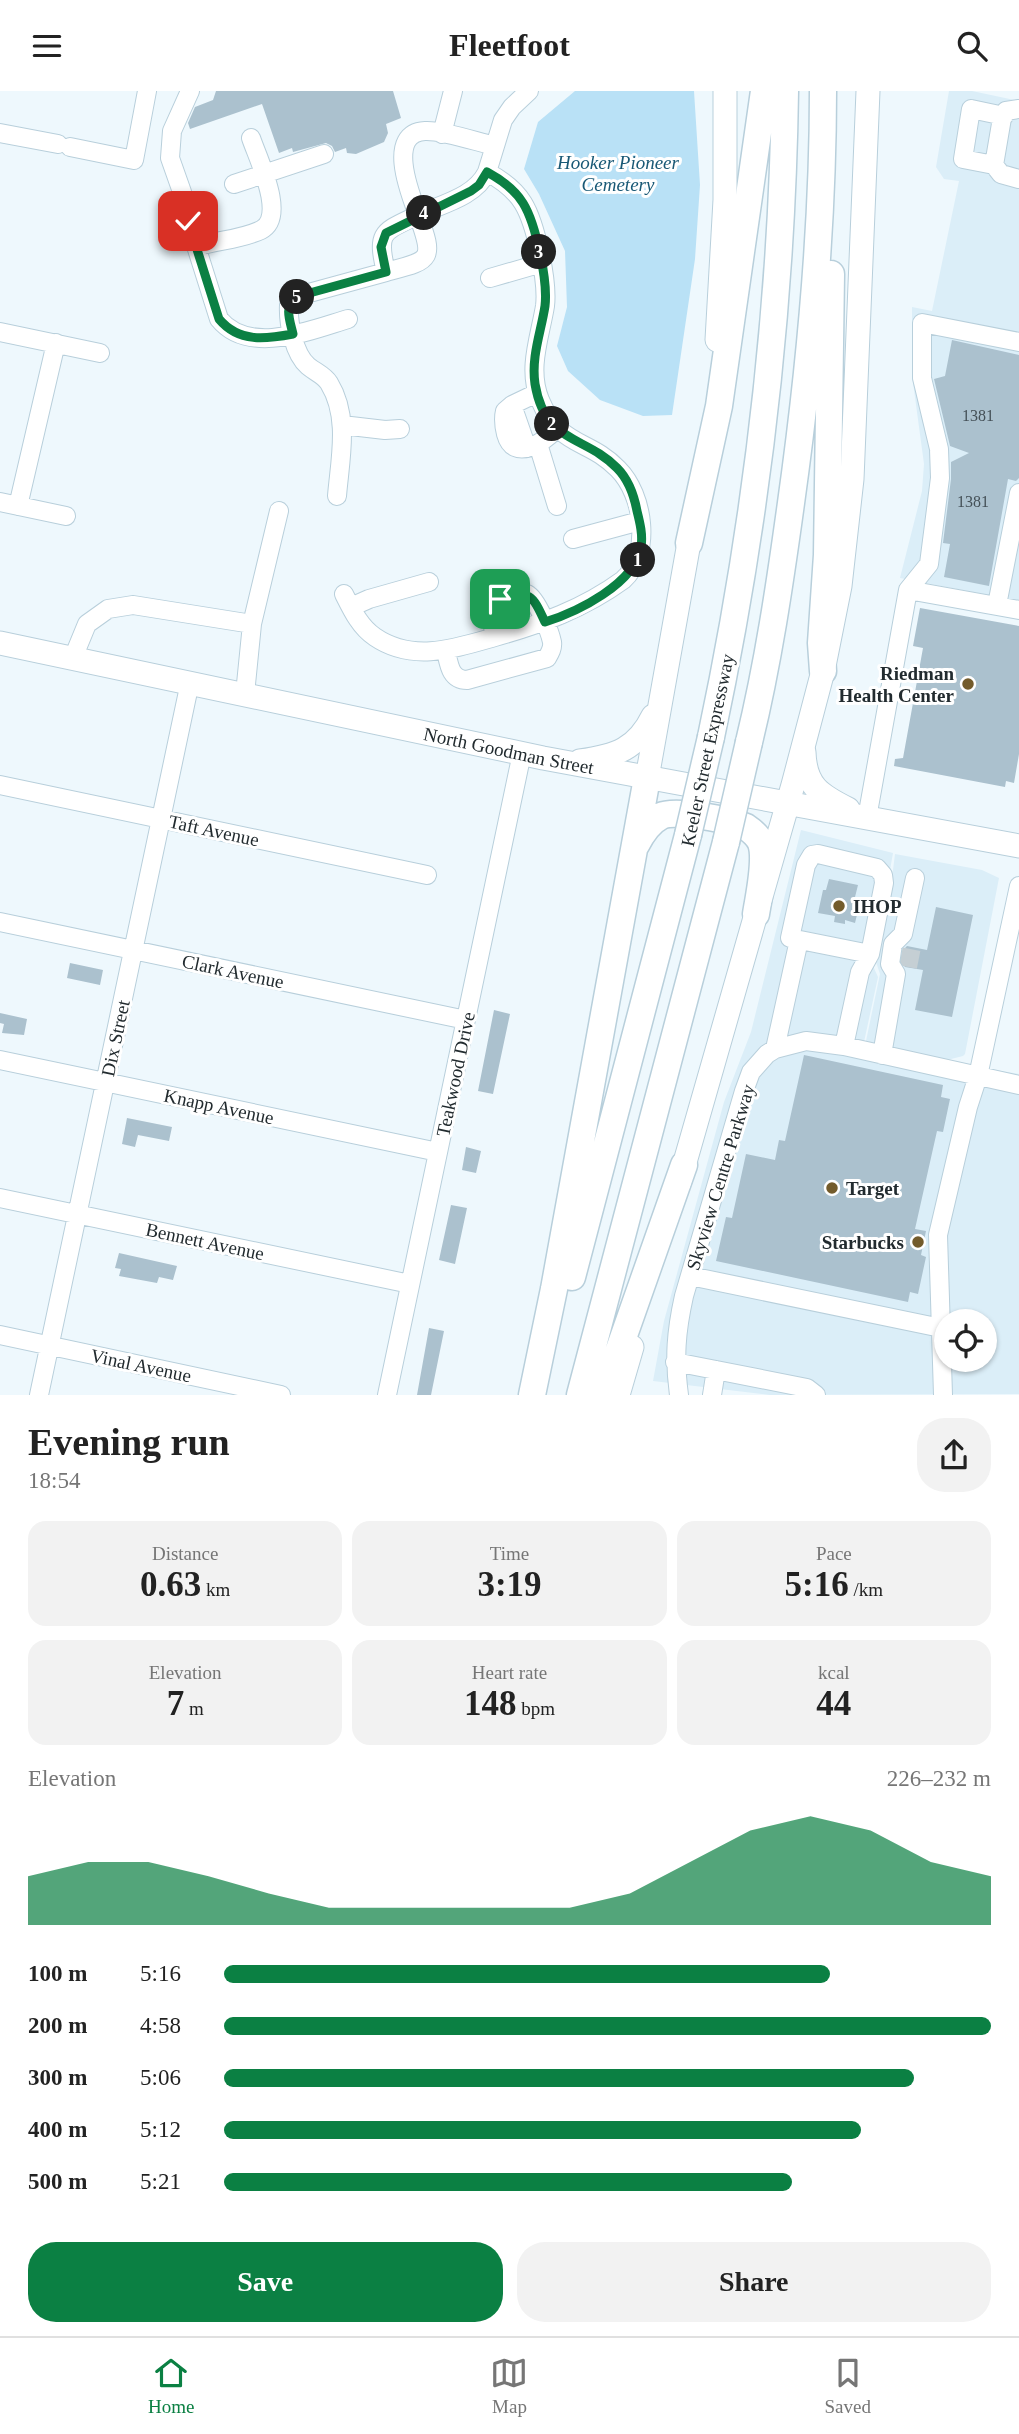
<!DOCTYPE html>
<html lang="en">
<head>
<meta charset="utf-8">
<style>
	:root { --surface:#fff; --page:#f2f2f2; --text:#222; --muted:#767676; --line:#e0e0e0; --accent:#0b8043 }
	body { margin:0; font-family:Georgia,serif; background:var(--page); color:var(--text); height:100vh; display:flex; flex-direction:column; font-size:26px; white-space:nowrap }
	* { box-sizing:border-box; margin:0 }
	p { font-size:23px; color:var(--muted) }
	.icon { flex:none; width:38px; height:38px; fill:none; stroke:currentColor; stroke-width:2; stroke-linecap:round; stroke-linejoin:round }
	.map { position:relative; height:1304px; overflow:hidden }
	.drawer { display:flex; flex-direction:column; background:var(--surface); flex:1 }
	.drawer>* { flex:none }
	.fabs { position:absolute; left:934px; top:1218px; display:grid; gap:14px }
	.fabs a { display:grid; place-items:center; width:63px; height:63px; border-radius:50%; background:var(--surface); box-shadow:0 2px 5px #0004; font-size:35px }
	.pin { position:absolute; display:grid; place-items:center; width:60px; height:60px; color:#fff; margin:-30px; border-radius:14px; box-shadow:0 4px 10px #0006 }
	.km { position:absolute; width:35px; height:35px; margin:-18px; border-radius:50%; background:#222; color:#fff; font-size:19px; line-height:35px; text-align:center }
	.round { display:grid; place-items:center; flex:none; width:74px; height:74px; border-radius:28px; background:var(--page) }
	.summary { display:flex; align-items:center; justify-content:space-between; height:119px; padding:0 28px }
	h1 { font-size:38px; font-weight:700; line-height:52px }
	.stats { display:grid; grid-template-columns:repeat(3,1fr); gap:10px; height:119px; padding:7px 28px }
	.stats div { display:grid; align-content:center; border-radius:18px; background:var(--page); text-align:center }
	.stats b { font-size:35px; font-weight:700 }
	.stats small { font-size:19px; font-weight:400 }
	.stats p { font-size:19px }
	.chart { height:196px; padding:14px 28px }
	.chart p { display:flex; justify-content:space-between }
	.chart svg { width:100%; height:126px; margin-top:7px; fill:var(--accent); opacity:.7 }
	.primary-button { display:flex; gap:14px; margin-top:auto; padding:14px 28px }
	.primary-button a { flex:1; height:80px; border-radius:28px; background:var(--accent); color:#fff; font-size:28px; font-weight:700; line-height:80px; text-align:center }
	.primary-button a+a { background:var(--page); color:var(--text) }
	ul { padding:0 28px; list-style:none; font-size:23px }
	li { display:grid; grid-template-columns:112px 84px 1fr; align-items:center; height:52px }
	li i { height:18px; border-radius:9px; background:var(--accent) }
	header { display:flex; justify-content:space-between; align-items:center; height:91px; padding:0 28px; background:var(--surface); font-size:32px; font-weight:700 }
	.dock { display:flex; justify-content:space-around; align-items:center; height:98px; border-top:2px solid var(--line); background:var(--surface); font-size:19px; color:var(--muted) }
	.dock a { display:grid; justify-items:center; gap:4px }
	.dock .current { color:var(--accent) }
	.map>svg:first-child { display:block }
	.built { fill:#dbeef8; fill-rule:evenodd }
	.green { fill:#b9e1f6 }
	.building { fill:#abc1ce }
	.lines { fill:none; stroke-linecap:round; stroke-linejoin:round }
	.minor-tunnel { stroke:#c5cfd4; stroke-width:18; stroke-dasharray:18 9; stroke-linecap:butt }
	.minor-casing { stroke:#b8cfdb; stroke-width:20 }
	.major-casing { stroke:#b8cfdb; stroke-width:25 }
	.highway-casing { stroke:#b8cfdb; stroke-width:29 }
	.minor { stroke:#fff; stroke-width:18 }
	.major { stroke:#fff; stroke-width:23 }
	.highway { stroke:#fff; stroke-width:26 }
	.highway-bridge-casing { stroke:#b8cfdb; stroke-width:29; stroke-linecap:butt }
	.highway-bridge { stroke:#fff; stroke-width:26 }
	.route-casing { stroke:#fff; stroke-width:14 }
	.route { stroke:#0b8043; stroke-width:9 }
	.poi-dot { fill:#735b2b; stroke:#fff; stroke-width:2.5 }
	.labels { text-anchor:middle; stroke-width:6; stroke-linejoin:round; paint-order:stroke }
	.number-label { font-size:16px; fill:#445057 }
	.park-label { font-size:19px; font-style:italic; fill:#195976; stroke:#fff }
	.poi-label { font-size:19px; font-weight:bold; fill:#222b2f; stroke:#fff; text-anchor:end }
	.street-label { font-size:19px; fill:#222b2f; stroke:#fff }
</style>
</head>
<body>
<header><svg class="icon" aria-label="menu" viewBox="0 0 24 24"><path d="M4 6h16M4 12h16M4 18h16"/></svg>Fleetfoot<svg class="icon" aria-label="search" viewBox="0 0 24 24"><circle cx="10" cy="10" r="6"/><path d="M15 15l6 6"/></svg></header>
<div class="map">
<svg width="1019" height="1304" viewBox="0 0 1019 1304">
	<rect width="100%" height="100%" fill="#eef8fd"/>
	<path class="built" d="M 949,0 L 972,0 L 1019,10 L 1019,510 L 900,487 L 922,400 L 924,373 L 912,284 L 912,216 L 932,220 L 959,90 L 944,88 L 936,76 Z
		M 801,739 L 893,762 L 873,875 L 878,886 L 864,951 L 964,974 L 1019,983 L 1019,1303 L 770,1304 L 653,1290 L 664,1230 L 724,1011 L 751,941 ZM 947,1230 L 985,1230 L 985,1269 L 947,1269 Z
		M 895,763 L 982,779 L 999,787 L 965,963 L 963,965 L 947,969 L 866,950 L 880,883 L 876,871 L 888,819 Z"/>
	<path class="green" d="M 575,0 L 694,0 L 700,94 L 695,168 L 672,324 L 643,325 L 600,309 L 568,280 L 557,255 L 567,216 L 565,160 L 539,103 L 524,78 L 538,31 Z"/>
	<path class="building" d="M 216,0 L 393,0 L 401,27 L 386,33 L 388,42 L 384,51 L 356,63 L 347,62 L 346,57 L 335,61 L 332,55 L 326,52 L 293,61 L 292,57 L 279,62 L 262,13 L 190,38 L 188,32 L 195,16 L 213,9 Z
		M 952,249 L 1019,264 L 1019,387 L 1016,390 L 1008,388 L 989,495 L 944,486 L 950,453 L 943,452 L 951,388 L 951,371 L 969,362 L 950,355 L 934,288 L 945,285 Z
		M 920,517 L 1019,535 L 1019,663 L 1014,692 L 1006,690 L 1005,696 L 894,675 L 895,668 L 903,667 L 923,557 L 913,555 Z
		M 829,788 L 858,794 L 855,806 L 861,807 L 855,832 L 845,829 L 845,833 L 834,831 L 835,825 L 818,822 L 823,799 L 826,799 Z
		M 936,816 L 973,824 L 952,926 L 915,919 L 923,879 L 905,876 L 902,871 L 904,858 L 907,855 L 927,859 Z
		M 70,872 L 103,879 L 100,894 L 67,887 Z
		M 494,919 L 510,923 L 493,1003 L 478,1000 Z
		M 0,922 L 27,928 L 24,944 L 2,942 L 4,933 L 0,932 Z
		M 804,964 L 943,994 L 941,1006 L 950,1008 L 943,1041 L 937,1040 L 915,1138 L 926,1140 L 921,1164 L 926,1166 L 918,1203 L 910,1201 L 908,1211 L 716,1170 L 726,1126 L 732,1127 L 746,1063 L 775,1069 L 779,1049 L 785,1050 Z
		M 127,1027 L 172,1036 L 169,1050 L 138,1044 L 135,1056 L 122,1053 Z
		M 466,1056 L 481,1060 L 476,1082 L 462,1079 Z
		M 451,1114 L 467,1117 L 455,1173 L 439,1169 Z
		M 119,1162 L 177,1175 L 173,1189 L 159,1186 L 157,1192 L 119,1185 L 121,1178 L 115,1177 Z
		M 429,1237 L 444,1240 L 431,1304 L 417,1304 Z"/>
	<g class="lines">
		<path class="minor-tunnel" d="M 908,876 L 912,856"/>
		<g class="minor-casing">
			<path id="minor" d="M 190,0 L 172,40 L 170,67 L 182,101 L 190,136 L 219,228 C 249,265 311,239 348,228
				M 1019,18 L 1006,20 L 1002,27 L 994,74 L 1001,83 L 1019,88
				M 0,42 L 58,53
				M 442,43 L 453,0
				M 70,56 L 134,69 L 147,0
				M 994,74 L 963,68 L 971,18 L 1004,25
				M 487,81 C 475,106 442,113 418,124 C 411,105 385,42 425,40 C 442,39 477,51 495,55
				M 234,93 L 324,63
				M 418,124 C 435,170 431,169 386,181 C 376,140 383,141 418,124 Z
				M 196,156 C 217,149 240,149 261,139 C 287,126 258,68 251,47
				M 490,187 L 542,172
				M 0,241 L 100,262
				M 537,302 L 512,314 L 505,320 C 503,328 504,335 506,343 C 514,372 544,351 556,338
				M 512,314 L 527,357
				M 342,334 L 385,339 L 400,338
				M 538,353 L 557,415
				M 337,405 C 340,368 350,326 329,292 C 324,284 315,281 308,275 C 294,263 288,232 289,214 L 298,205 L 386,181
				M 0,411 L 66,425
				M 18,415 L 56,252
				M 573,448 L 640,430
				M 908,499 L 1019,519
				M 344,503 C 352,519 360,536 375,546 C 413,572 456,557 495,546 C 541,533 583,518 623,489 C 652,463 644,404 618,378 C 588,347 560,357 540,309 C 527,278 540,246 545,215 C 548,191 536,133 523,112 C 515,99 500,88 487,81 L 503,29 L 512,16 L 529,0
				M 997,514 L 1019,402
				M 351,516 L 369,508 L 429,491
				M 446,560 C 449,573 450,589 467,589 L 547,567 C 550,562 553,557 552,551 C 550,541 537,508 527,503 C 522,501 517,503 512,504 C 485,512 491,524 495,546
				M 73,567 L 87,533 L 108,518 L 133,514 L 252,533 L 279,420
				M 245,603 L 252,533
				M 0,694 L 427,784
				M 867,727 L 908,499 L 929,473 L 940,387 L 939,358 L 922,287 L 922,232 L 1019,251
				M 0,831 L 466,929
				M 844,955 L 860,881 L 870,863 L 884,792 L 883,784 L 877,777 L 818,763 L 812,764 L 806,774 L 790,847 L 870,863
				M 775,958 L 799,849
				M 882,964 L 896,883 L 890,873 L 893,853 L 903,843 L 915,787
				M 0,969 L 438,1061
				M 0,1107 L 410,1193
				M 690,1185 L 941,1237
				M 0,1244 L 281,1304
				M 675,1271 L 807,1297 L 816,1304
				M 39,1304 L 190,591
				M 387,1304 L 522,662
				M 679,1304 C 674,1267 676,1241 684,1205 L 744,1000 L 751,981 L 767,963 L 775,958 L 806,950 L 844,955 L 1019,994
				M 712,1304 L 716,1279
				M 943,1304 L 938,1144 L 968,1016 L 978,985 L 1019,795"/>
		</g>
		<g class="major-casing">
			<g id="major">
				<path d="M 717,249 L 725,109 L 725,0"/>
				<path id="s1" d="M 0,552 L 543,667 L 1019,755"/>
				<path d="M 804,661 C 805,695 820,704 848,718"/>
				<path d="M 580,670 C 616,665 637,658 653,625"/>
				<path d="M 647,687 L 692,435"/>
				<path d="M 679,1092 L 793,694 L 823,580 L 840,495 L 852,388 L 868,0"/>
				<path d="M 618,1304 L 632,1256"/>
			</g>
		</g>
		<g class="highway-casing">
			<path id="highway" d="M 689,452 L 719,315 L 764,0
				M 823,580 L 821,552 L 827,464 L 831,183
				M 711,646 C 756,434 782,217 785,0
				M 749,651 C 768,573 780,492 791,412 C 810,276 823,137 823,0
				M 636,754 C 642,742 649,731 661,725 C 675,718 731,729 746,736 C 752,740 758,745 761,752 C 767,769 759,804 756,823
				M 572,1186 L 688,744
				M 532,1304 L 554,1198 L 647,687
				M 580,1304 L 726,751
				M 603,1304 L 684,1074"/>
		</g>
		<use href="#minor" class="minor"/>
		<use href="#major" class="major"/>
		<use href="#highway" class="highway"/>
		<g class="highway-bridge-casing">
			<path id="highway-bridge" d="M 688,744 L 711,646
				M 726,751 L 749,651"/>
		</g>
		<use href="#highway-bridge" class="highway-bridge"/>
	</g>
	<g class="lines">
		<g class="route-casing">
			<path id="route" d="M 188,130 L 219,228 C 239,252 266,248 293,243 C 290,230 284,216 295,206 L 386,181 L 381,156 L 386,142 L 471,100 L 479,94 L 487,81 C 500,88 515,99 523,112 C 536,133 548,190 545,215 C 541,241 531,266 535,293 C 545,353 585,344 617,377 C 629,389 634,404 637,420 C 640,432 643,444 641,456 C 635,493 577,521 545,531 C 532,503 530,499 500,508"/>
		</g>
		<use href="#route" class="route"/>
	</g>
	<g class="poi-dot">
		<circle cx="968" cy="593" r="7"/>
		<circle cx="839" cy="815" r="7"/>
		<circle cx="832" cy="1097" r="7"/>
		<circle cx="918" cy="1151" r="7"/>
	</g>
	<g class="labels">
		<g class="number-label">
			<text x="978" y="330">1381</text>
			<text x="973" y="416">1381</text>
		</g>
		<g class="park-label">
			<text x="618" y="78">Hooker Pioneer<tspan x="618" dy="22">Cemetery</tspan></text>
		</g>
		<g class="poi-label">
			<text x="954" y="589">Riedman<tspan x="954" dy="22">Health Center</tspan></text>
			<text x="853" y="822" text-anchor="start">IHOP</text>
			<text x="846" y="1104" text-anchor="start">Target</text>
			<text x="904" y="1158">Starbucks</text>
		</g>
		<g class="street-label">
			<text dy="7" stroke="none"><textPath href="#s1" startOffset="520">North Goodman Street</textPath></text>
			<text transform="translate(707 659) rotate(-78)" y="7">Keeler Street Expressway</text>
			<text transform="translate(214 739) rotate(12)" y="7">Taft Avenue</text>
			<text transform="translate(233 880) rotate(12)" y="7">Clark Avenue</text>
			<text transform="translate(115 947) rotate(-78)" y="7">Dix Street</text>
			<text transform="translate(455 983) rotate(-78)" y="7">Teakwood Drive</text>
			<text transform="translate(219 1015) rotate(12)" y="7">Knapp Avenue</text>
			<text transform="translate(720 1086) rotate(-73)" y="7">Skyview Centre Parkway</text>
			<text transform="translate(205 1150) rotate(12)" y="7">Bennett Avenue</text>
			<text transform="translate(141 1274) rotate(12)" y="7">Vinal Avenue</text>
		</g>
	</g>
</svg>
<div class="fabs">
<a><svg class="icon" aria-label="locate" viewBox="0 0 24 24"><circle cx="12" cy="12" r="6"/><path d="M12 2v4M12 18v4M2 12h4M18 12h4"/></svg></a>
</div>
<div class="pin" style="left:500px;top:508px;background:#1e9e55"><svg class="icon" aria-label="arrive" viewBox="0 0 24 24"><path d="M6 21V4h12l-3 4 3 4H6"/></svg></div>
<div class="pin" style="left:188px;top:130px;background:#d93025"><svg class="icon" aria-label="check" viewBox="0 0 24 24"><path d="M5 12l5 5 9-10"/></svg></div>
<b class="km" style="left:638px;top:469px">1</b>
<b class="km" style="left:552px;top:333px">2</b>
<b class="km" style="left:539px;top:161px">3</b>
<b class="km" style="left:424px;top:122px">4</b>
<b class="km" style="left:297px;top:206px">5</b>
</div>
<section class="drawer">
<div class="summary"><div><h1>Evening run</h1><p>18:54</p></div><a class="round"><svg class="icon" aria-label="share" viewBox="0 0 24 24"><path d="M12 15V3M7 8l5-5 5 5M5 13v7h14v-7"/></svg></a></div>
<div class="stats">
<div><p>Distance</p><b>0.63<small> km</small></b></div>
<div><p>Time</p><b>3:19</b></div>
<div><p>Pace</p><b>5:16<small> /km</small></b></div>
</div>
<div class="stats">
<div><p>Elevation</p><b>7<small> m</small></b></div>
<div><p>Heart rate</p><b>148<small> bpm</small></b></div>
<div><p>kcal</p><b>44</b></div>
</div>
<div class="chart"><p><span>Elevation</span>226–232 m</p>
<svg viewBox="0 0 160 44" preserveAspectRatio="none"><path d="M0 44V27L10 22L20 22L30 27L40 33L50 38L60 38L70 38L80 38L90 38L100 33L110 22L120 11L130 6L140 11L150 22L160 27V44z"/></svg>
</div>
<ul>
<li><b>100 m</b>5:16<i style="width:79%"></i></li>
<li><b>200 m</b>4:58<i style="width:100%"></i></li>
<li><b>300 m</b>5:06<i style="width:90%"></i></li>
<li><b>400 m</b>5:12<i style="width:83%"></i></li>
<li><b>500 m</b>5:21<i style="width:74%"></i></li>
</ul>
<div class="primary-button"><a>Save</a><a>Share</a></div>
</section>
<nav class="dock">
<a class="current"><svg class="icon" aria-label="home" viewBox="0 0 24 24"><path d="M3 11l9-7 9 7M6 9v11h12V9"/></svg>Home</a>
<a><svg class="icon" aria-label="map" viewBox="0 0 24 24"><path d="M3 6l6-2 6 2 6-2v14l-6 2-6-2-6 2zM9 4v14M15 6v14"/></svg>Map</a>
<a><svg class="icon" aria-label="saved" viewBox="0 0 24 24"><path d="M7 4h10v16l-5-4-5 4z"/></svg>Saved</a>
</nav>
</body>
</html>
